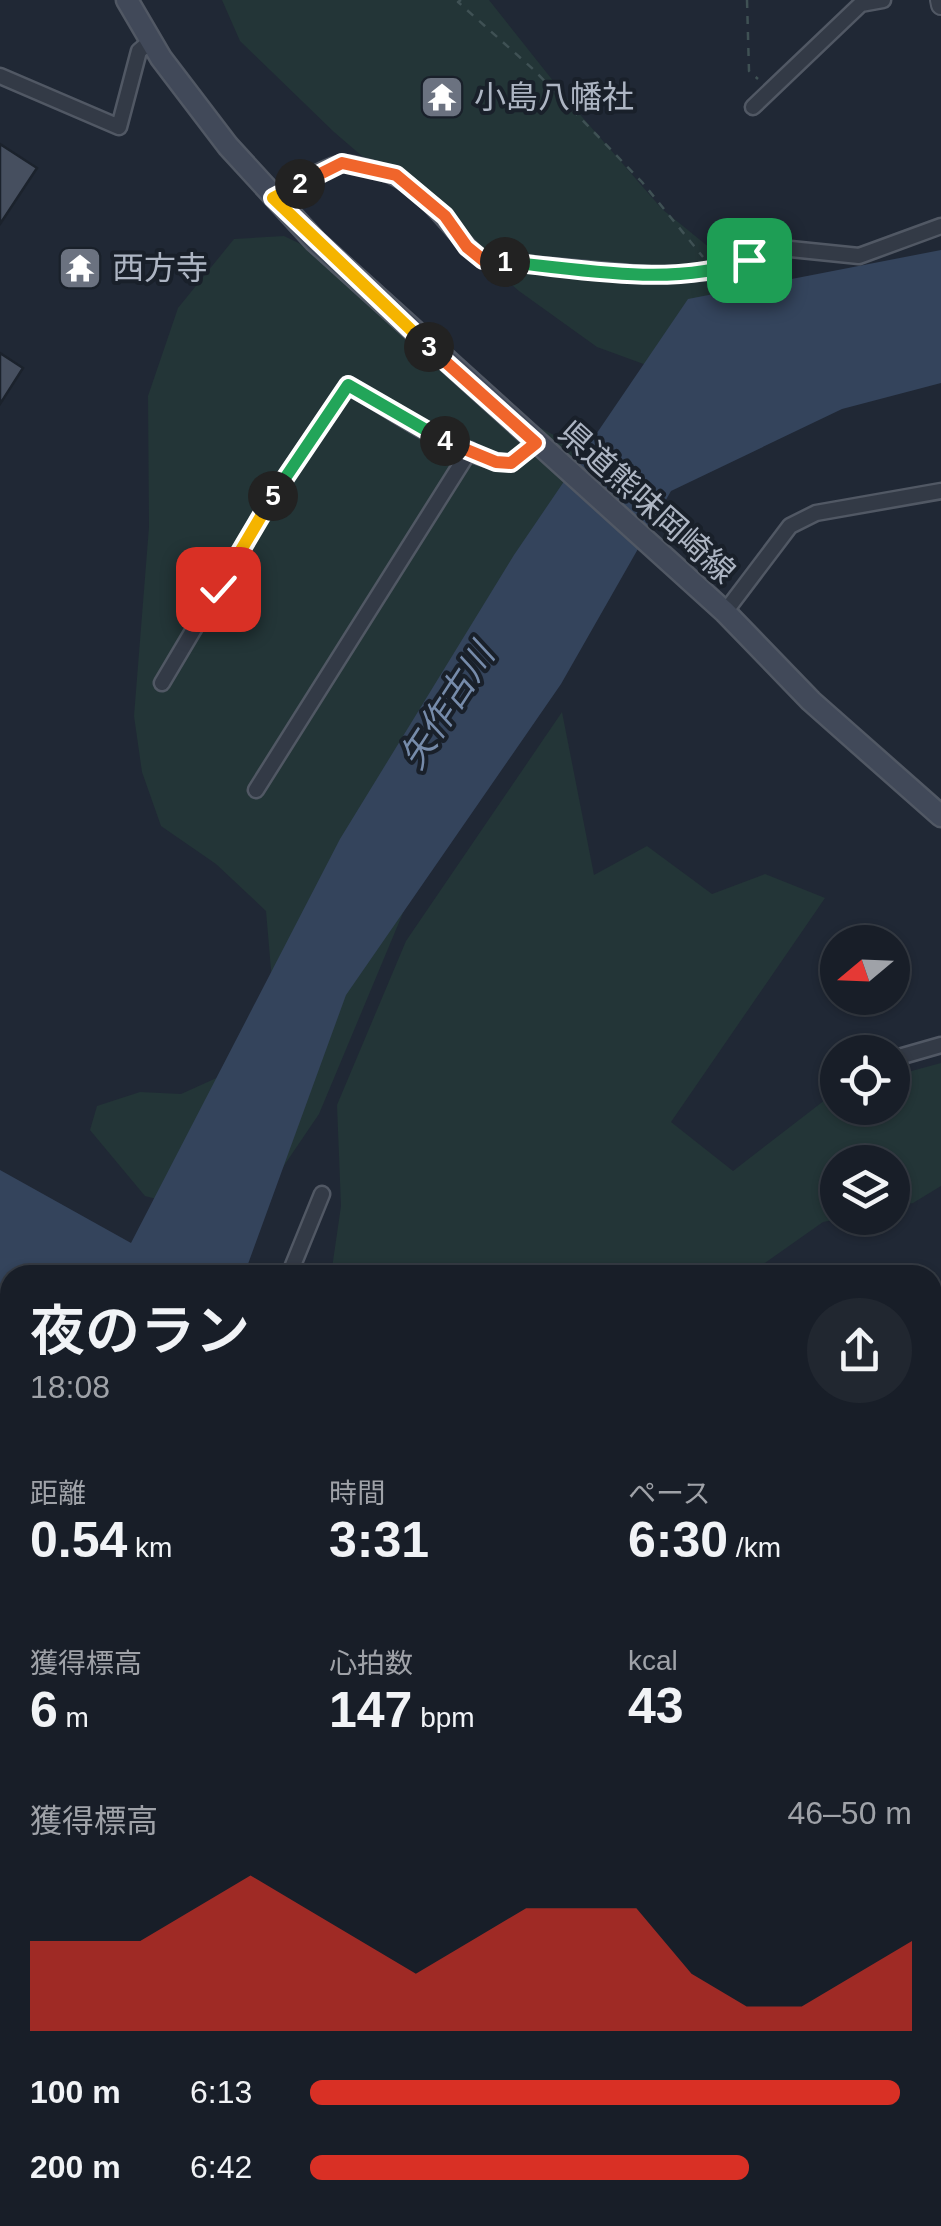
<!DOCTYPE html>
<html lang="ja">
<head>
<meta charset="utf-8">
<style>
	:root { --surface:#181e28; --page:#212730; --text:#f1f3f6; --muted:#9fa2a8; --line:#363c45; --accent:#d93025 }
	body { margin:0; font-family:Helvetica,"Noto Sans JP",sans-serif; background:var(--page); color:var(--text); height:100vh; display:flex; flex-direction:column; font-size:38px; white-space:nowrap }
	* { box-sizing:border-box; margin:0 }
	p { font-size:32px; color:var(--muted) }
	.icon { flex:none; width:55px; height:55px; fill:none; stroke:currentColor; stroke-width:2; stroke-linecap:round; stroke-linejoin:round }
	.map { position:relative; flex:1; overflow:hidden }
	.details { position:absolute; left:0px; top:1265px; width:942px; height:962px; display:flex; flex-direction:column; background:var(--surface); border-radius:30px 30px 0 0; box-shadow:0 2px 8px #0004,0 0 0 2px var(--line) }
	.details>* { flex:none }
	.needle { width:65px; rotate:251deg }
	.controls { position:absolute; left:820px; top:925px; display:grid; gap:20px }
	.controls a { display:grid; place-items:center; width:90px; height:90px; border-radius:50%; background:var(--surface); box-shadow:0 2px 8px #0004,0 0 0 2px var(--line); font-size:50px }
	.pin { position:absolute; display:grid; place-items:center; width:85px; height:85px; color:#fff; margin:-42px; border-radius:20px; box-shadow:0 5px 15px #0006 }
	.km { position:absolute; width:50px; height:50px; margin:-25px; border-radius:50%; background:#222; color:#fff; font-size:28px; line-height:50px; text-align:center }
	.round { display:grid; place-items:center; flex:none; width:105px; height:105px; border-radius:52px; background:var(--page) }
	.head { display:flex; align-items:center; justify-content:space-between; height:170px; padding:0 30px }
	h1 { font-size:55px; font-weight:600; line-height:75px }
	.figures { display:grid; grid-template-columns:repeat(3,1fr); gap:15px; height:170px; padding:10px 30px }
	.figures div { display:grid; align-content:center }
	.figures b { font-size:50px; font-weight:600 }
	.figures small { font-size:28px; font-weight:400 }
	.figures p { font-size:28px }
	.chart { height:280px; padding:20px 30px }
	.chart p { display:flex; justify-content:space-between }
	.chart svg { width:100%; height:180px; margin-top:10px; fill:var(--accent); opacity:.7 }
	ul { padding:0 30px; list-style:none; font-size:32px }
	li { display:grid; grid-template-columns:160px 120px 1fr; align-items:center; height:75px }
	li i { height:25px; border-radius:12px; background:var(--accent) }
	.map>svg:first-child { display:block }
	.green { fill:#233537 }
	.water { fill:#34445c }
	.building { fill:#464f5f; stroke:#1b222c; stroke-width:2.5 }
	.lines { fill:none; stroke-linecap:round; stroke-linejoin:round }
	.service-casing { stroke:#515864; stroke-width:12 }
	.minor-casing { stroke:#515864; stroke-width:19 }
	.tertiary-casing { stroke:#515864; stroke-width:22 }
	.secondary-casing { stroke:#515864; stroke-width:25 }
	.path { stroke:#3f5154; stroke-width:2.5; stroke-dasharray:8 8; stroke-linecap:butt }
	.service { stroke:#333a46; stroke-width:8 }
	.minor { stroke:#333a46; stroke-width:14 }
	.tertiary { stroke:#333a46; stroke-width:18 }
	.secondary { stroke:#414959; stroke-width:20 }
	.split-1-casing { stroke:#fff; stroke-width:20 }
	.split-2-casing { stroke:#fff; stroke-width:20 }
	.split-3-casing { stroke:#fff; stroke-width:20 }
	.split-4-casing { stroke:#fff; stroke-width:20 }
	.split-5-casing { stroke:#fff; stroke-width:20 }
	.split-6-casing { stroke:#fff; stroke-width:20 }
	.split-1 { stroke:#22a559; stroke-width:12 }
	.split-2 { stroke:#f0652b; stroke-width:12 }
	.split-3 { stroke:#f5b400; stroke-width:12 }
	.split-4 { stroke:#f0652b; stroke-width:12 }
	.split-5 { stroke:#22a559; stroke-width:12 }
	.split-6 { stroke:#f5b400; stroke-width:12 }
	.labels { text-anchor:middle; stroke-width:8; stroke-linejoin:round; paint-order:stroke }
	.poi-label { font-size:32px; fill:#adb5c3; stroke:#19202a; text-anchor:start }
	.street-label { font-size:32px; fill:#adb5c3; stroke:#19202a }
	.water-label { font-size:35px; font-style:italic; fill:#768baa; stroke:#19202a }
</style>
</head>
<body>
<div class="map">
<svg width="941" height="2226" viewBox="0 0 941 2226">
	<rect width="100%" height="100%" fill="#202835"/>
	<path class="green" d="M 222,0 L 489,0 L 577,111 L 662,209 L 758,287 L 660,370 L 597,347 L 519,291 L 334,132 L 240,41 Z
		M 284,236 L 330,258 L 388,323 L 478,394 L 611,466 L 443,817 L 319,1114 L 281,1170 L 197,1209 L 145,1196 L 90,1130 L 97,1106 L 140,1092 L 181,1094 L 252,1062 L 273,993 L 266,911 L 216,864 L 161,826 L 142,772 L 134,716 L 149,527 L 148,396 L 178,308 L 234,239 Z
		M 562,712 L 594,875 L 647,846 L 712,894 L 765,874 L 825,898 L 671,1122 L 733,1171 L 834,1093 L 837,1092 L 838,1108 L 892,1108 L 893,1076 L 941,1063 L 941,1186 L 913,1203 L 893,1207 L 892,1162 L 838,1162 L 838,1218 L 844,1218 L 823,1222 L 748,1275 L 331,1275 L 341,1206 L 337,1105 L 406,941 Z
		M 941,1842 L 941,2000 L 933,1995 L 933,1846 Z"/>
	<path class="water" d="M 941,250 L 941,383 L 842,409 L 671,491 L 561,684 L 346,995 L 244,1275 L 10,1275 L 10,1313 L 0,1308 L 0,1170 L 131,1243 L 340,839 L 514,555 L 688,299 Z"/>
	<path class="building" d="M 0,144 L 37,168 L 0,224 Z
		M 0,353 L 23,368 L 0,404 Z"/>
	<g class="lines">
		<g class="service-casing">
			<path id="service" d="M 932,1870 L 941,1865
				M 932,1893 L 941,1908
				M 932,1973 L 941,1980"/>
		</g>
		<g class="minor-casing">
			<path id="minor" d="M 0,76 L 119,127 L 139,51 L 151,41
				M 753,107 L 861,4 L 883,0
				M 273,197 C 290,189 324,166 342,163 C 348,162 359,166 365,167 C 425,179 441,225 483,260 L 652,275 L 712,272 L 749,261 L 771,247 L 859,256 L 941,226
				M 725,612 L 790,526 L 816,513 L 941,491
				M 162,683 L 274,494 L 348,385 C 393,411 459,460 511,463 L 537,443
				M 256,790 L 470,450
				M 892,1059 L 941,1045
				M 829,1082 L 838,1079
				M 289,1275 L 322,1194
				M 0,1424 L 10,1422
				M 0,1722 L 10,1716
				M 0,1805 L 10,1830
				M 0,1936 L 10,1961
				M 932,2163 L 941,2173
				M 116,2218 L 119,2226
				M 159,2218 L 162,2226
				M 537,2218 L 539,2226
				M 920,2218 L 922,2226
				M 445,2226 L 463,2218
				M 785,2226 L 805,2218"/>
		</g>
		<g class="tertiary-casing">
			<path id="tertiary" d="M 940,0 L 941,5"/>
		</g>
		<g class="secondary-casing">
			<path id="secondary" d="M 127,0 L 161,58 L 228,146 L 315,241 L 725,612 L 811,701 L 941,816"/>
		</g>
		<path class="path" d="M 461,0 L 458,2 L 534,70 L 642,182 L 703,257
			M 747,0 L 749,71 L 758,79"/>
		<use href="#service" class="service"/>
		<use href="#minor" class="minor"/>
		<use href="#tertiary" class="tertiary"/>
		<use href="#secondary" class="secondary"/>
	</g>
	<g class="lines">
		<g class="split-1-casing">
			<path id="split-1" d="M 505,262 C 584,269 672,288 749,260"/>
		</g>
		<g class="split-2-casing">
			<path id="split-2" d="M 300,184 L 342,163 L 396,175 L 445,216 L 467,247 L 483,260 L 505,262"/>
		</g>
		<g class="split-3-casing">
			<path id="split-3" d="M 300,184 L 273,198 L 429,347"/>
		</g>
		<g class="split-4-casing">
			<path id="split-4" d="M 429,347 L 536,443 L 511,463 L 496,462 L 445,441"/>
		</g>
		<g class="split-5-casing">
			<path id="split-5" d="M 273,496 L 348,385 L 445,441"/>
		</g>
		<g class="split-6-casing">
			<path id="split-6" d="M 218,589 L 273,496"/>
		</g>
		<use href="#split-1" class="split-1"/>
		<use href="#split-2" class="split-2"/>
		<use href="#split-3" class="split-3"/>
		<use href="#split-4" class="split-4"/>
		<use href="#split-5" class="split-5"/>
		<use href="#split-6" class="split-6"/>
	</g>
	<defs>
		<g id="temple-square" transform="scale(2.25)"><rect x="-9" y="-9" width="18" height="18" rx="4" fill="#6b7280" stroke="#19202a"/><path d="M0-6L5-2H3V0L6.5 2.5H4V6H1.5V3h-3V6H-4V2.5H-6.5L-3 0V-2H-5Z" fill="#fff"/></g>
	</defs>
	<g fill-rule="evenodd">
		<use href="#temple-square" x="442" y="97"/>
		<use href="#temple-square" x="80" y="268"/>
	</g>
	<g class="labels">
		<g class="poi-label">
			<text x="474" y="108">小島八幡社</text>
			<text x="112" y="279">西方寺</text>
		</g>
		<g class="street-label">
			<text transform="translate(647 502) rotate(42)" y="11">県道熊味岡崎線</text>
		</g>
		<g class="water-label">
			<text transform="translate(447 706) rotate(-57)" y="12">矢作古川</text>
		</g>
	</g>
</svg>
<div class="controls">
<a><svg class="needle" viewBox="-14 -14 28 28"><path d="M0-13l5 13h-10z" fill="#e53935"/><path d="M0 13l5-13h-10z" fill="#9fa2a8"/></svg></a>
<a><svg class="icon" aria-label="locate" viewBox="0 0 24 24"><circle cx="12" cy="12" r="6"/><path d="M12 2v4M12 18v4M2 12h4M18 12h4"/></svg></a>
<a><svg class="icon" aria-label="layers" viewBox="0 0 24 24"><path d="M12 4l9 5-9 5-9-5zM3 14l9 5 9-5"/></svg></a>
</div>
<div class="pin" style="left:749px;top:260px;background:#1e9e55"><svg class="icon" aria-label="arrive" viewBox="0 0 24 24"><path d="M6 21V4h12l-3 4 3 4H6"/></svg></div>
<div class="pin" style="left:218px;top:589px;background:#d93025"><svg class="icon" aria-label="check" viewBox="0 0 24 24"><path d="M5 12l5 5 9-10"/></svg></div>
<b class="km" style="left:505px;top:262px">1</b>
<b class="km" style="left:300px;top:184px">2</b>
<b class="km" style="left:429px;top:347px">3</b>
<b class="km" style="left:445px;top:441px">4</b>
<b class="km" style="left:273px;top:496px">5</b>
<section class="details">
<div class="head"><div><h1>夜のラン</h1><p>18:08</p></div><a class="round"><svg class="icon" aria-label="share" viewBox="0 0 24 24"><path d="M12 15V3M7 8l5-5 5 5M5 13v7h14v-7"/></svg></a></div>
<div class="figures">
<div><p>距離</p><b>0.54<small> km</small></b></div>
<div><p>時間</p><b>3:31</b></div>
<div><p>ペース</p><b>6:30<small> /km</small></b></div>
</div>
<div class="figures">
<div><p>獲得標高</p><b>6<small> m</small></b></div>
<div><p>心拍数</p><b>147<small> bpm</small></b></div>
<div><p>kcal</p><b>43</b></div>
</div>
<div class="chart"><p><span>獲得標高</span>46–50 m</p>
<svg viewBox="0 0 160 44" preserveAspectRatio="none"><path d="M0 44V22L10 22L20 22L30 14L40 6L50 14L60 22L70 30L80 22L90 14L100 14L110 14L120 30L130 38L140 38L150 30L160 22V44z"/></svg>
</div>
<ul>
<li><b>100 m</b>6:13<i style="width:98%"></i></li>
<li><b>200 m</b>6:42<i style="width:73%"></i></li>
</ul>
</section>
</div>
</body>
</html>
